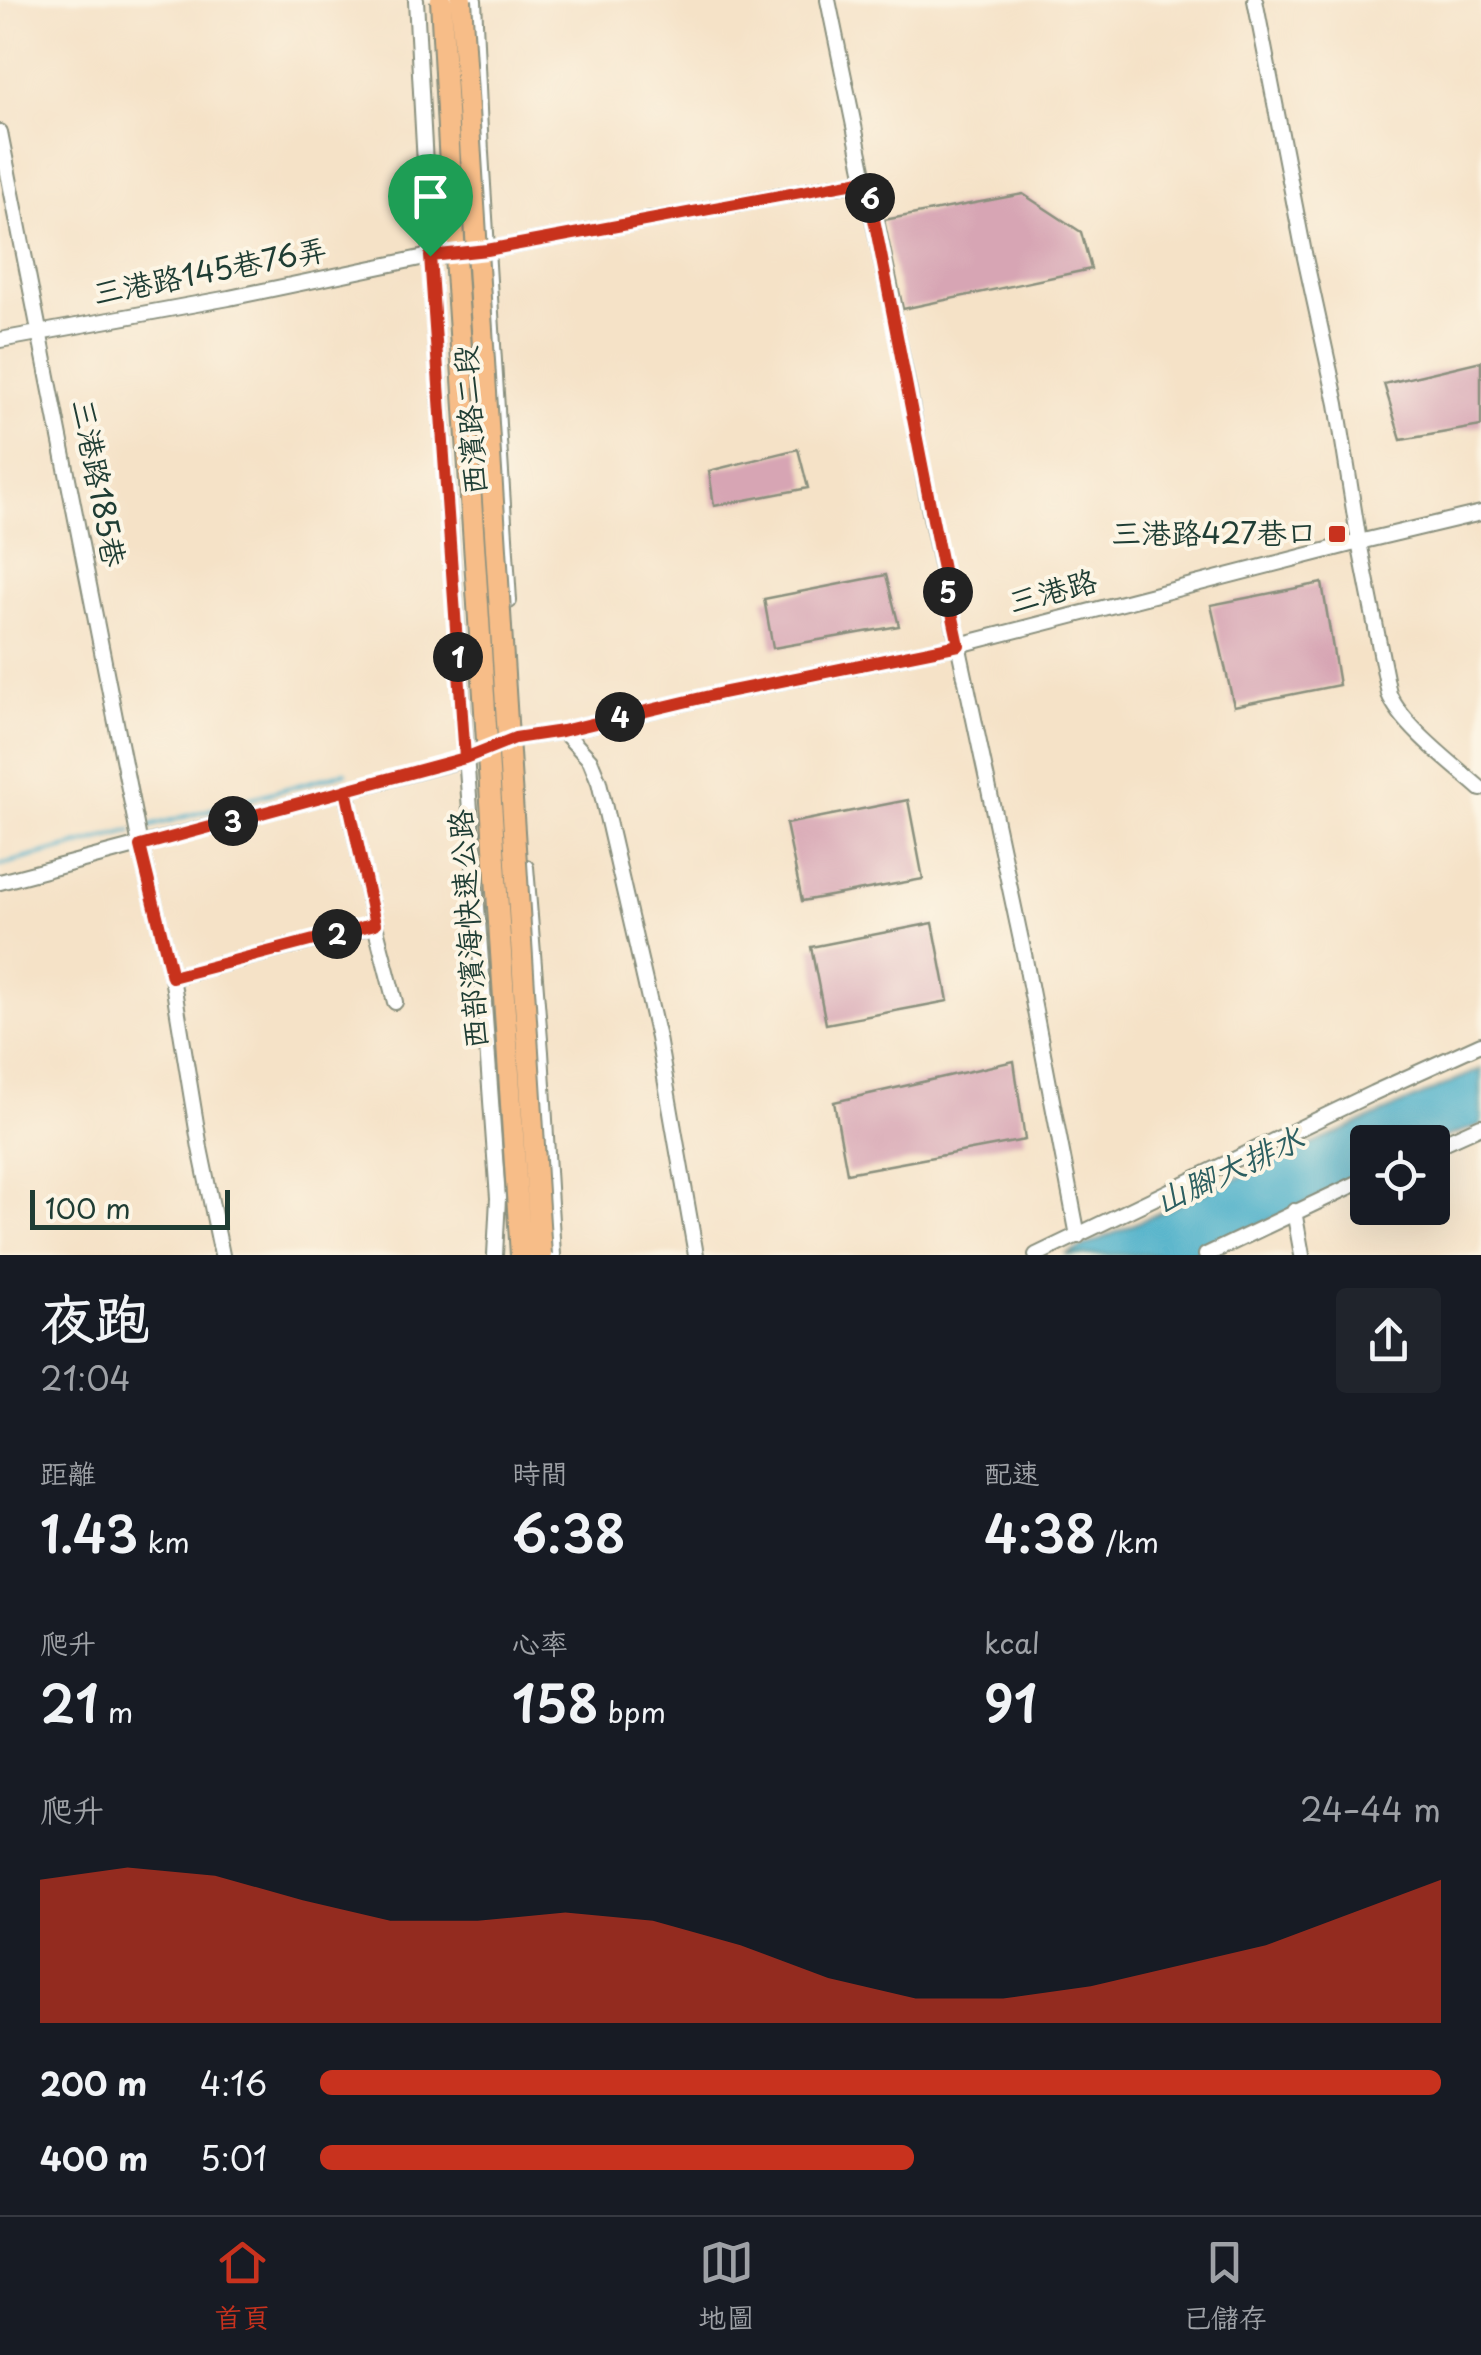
<!DOCTYPE html>
<html lang="zh-TW">
<head>
<meta charset="utf-8">
<style>
	:root { --surface:#171b24; --page:#20242c; --text:#f1f3f6; --muted:#9ea1a6; --line:#363941; --accent:#c8321e }
	body { margin:0; font-family:"Playpen Sans","LXGW WenKai TC",sans-serif; background:var(--page); color:var(--text); height:100vh; display:flex; flex-direction:column; font-size:38px; white-space:nowrap }
	* { box-sizing:border-box; margin:0 }
	p { font-size:32px; color:var(--muted) }
	.icon { flex:none; width:55px; height:55px; fill:none; stroke:currentColor; stroke-width:2; stroke-linecap:round; stroke-linejoin:round }
	.map { position:relative; height:1255px; overflow:hidden }
	.side { display:flex; flex-direction:column; background:var(--surface); flex:1 }
	.side>* { flex:none }
	.controls { position:absolute; left:1350px; top:1125px; display:grid; gap:20px }
	.controls a { display:grid; place-items:center; width:100px; height:100px; border-radius:10px; background:var(--surface); box-shadow:0 10px 40px #0002; font-size:50px }
	.scale { position:absolute; left:30px; bottom:25px; width:200px; box-sizing:border-box; padding-left:10px; border:5px solid #1f3d34; border-top:0; font-size:28px; line-height:35px; white-space:nowrap; color:#1f3d34; -webkit-text-stroke:8px #fcf5e5; paint-order:stroke }
	.pin { position:absolute; display:grid; place-items:center; width:85px; height:85px; color:#fff; margin:-102px -42px; border-radius:50% 50% 50% 0; rotate:-45deg; box-shadow:0 0 10px #0007 }
	.pin .icon { rotate:45deg }
	.km { position:absolute; width:50px; height:50px; margin:-25px; border-radius:50%; background:#222; color:#fff; font-size:28px; line-height:50px; text-align:center }
	.round { display:grid; place-items:center; flex:none; width:105px; height:105px; border-radius:10px; background:var(--page) }
	.summary { display:flex; align-items:center; justify-content:space-between; height:170px; padding:0 40px }
	h1 { font-size:55px; font-weight:600; line-height:75px }
	.figures { display:grid; grid-template-columns:repeat(3,1fr); gap:15px; height:170px; padding:10px 40px }
	.figures div { display:grid; align-content:center }
	.figures b { font-size:50px; font-weight:600 }
	.figures small { font-size:28px; font-weight:400 }
	.figures p { font-size:28px }
	.chart { height:280px; padding:20px 40px }
	.chart p { display:flex; justify-content:space-between }
	.chart svg { width:100%; height:180px; margin-top:10px; fill:var(--accent); opacity:.7 }
	ul { padding:0 40px; list-style:none; font-size:32px }
	li { display:grid; grid-template-columns:160px 120px 1fr; align-items:center; height:75px }
	li i { height:25px; border-radius:12px; background:var(--accent) }
	.dock { display:flex; justify-content:space-around; align-items:center; height:140px; border-top:2px solid var(--line); background:var(--surface); font-size:28px; color:var(--muted) }
	.dock a { display:grid; justify-items:center; gap:5px }
	.dock .active { color:var(--accent) }
	.map>svg:first-child { display:block }
	.water { fill:#4aafc9; stroke:#34767e; stroke-width:2.5 }
	.lines { fill:none; stroke-linecap:round; stroke-linejoin:round }
	.stream { stroke:#4aafc9; stroke-width:4 }
	.building { fill:#d7a5b4 }
	.minor-casing { stroke:#8a907e; stroke-width:18 }
	.minor { stroke:#fff; stroke-width:14 }
	.highway-bridge-casing { stroke:#8a907e; stroke-width:24; stroke-linecap:butt }
	.highway-bridge { stroke:#f7bd88; stroke-width:20 }
	.route-casing { stroke:#fff; stroke-width:20 }
	.route { stroke:#c8321e; stroke-width:12 }
	.poi-dot { fill:#c8321e; stroke:#fcf5e5; stroke-width:4 }
	.labels { text-anchor:middle; stroke-width:8; stroke-linejoin:round; paint-order:stroke }
	.street-label { font-size:30px; fill:#1f3d34; stroke:#fcf5e5 }
	.poi-label { font-size:30px; fill:#1f3d34; stroke:#fcf5e5; text-anchor:end }
	.water-label { font-size:32px; font-style:italic; fill:#2c5f61; stroke:#fcf5e5 }
</style>
</head>
<body>
<div class="map">
<svg width="1481" height="1255" viewBox="0 0 1481 1255">
	<rect width="100%" height="100%" fill="#fcf5e5"/>
	<filter id="ink" filterUnits="userSpaceOnUse"><feTurbulence type="fractalNoise" baseFrequency=".01" numOctaves="2"/><feDisplacementMap in="SourceGraphic" scale="20" xChannelSelector="R" yChannelSelector="G"/><feConvolveMatrix kernelMatrix="1 2 1 2 8 2 1 2 1" color-interpolation-filters="sRGB"/></filter>
	<filter id="wash" filterUnits="userSpaceOnUse"><feTurbulence type="fractalNoise" baseFrequency=".0048" numOctaves="4" result="noise"/><feDisplacementMap in="SourceGraphic" scale="40" xChannelSelector="R" yChannelSelector="G"/><feGaussianBlur stdDeviation="2.25" result="paint"/><feColorMatrix in="noise" values="0 0 0 0 0 0 0 0 0 0 0 0 0 0 0 0 0 1.4 0 .05"/><feComposite in="paint" operator="in"/></filter>
	<g filter="url(#wash)">
		<rect width="100%" height="100%" fill="#f5e2c7"/>
		<path class="water" d="M 1481,1069 L 1481,1125 L 1432,1142 L 1368,1142 L 1367,1176 L 1192,1255 L 1065,1255 Z"/>
		<g class="lines">
			<path class="stream" d="M 140,829 L 346,772
				M 0,865 L 131,831"/>
		</g>
		<g id="blocks">
			<path class="building" d="M 1023,194 L 1081,232 L 1091,269 L 903,309 L 884,220 Z
				M 1481,361 L 1481,426 L 1401,440 L 1384,384 Z
				M 798,449 L 808,488 L 714,506 L 709,471 Z
				M 886,575 L 899,626 L 773,648 L 764,599 Z
				M 1322,583 L 1339,685 L 1234,706 L 1211,605 Z
				M 908,800 L 923,879 L 802,901 L 786,824 Z
				M 933,923 L 948,1001 L 826,1024 L 811,947 Z
				M 1014,1061 L 1025,1140 L 847,1173 L 834,1102 Z"/>
		</g>
	</g>
	<g filter="url(#ink)">
		<use href="#blocks" fill-opacity="0" stroke="#8a907e" stroke-width="2.5"/>
		<g class="lines">
			<g class="minor-casing">
				<path id="minor" d="M 416,0 L 430,256 L 498,1198 L 495,1255
					M 474,0 L 481,153 L 509,601
					M 828,0 L 909,392 L 930,512 L 1025,959 L 1078,1236
					M 1255,0 L 1304,253 L 1337,404 L 1359,542 L 1389,694 C 1402,726 1454,765 1481,789
					M 0,132 L 140,845 L 172,977 L 200,1148 L 222,1255
					M 0,340 L 229,298 L 430,256 L 487,250 L 866,180
					M 563,731 L 590,760 L 599,782 L 658,1038 L 696,1255
					M 346,791 L 375,925 L 395,1002
					M 526,867 L 541,1052 L 553,1255
					M 0,882 L 465,759 L 515,738 L 563,731 L 723,693 L 959,645 L 1359,542 L 1481,513
					M 172,977 L 375,925
					M 1432,1148 L 1481,1126
					M 1294,1211 L 1302,1255
					M 1036,1255 L 1373,1093 L 1481,1044
					M 1206,1255 L 1368,1178"/>
			</g>
			<use href="#minor" class="minor"/>
			<g class="highway-bridge-casing">
				<path id="highway-bridge" d="M 441,0 L 455,257 L 521,1255
					M 461,0 L 541,1255"/>
			</g>
			<use href="#highway-bridge" class="highway-bridge"/>
		</g>
	</g>
	<g class="lines" filter="url(#ink)">
		<g class="route-casing">
			<path id="route" d="M 430,256 L 465,758 L 346,790 L 375,924 L 172,977 L 140,846 L 465,758 L 515,738 L 562,731 L 722,693 L 959,645 C 925,490 898,334 866,180 L 487,250 L 430,256"/>
		</g>
		<use href="#route" class="route"/>
	</g>
	<rect class="poi-dot" x="1327" y="524" width="20" height="20" rx="5"/>
	<g class="labels">
		<g class="street-label">
			<text transform="translate(210 272) rotate(-11)" y="10">三港路145巷76弄</text>
			<text transform="translate(471 420) rotate(-94)" y="10">西濱路二段</text>
			<text transform="translate(98 483) rotate(79)" y="10">三港路185巷</text>
			<text transform="translate(1053 592) rotate(-15)" y="10">三港路</text>
			<text transform="translate(469 929) rotate(-94)" y="10">西部濱海快速公路</text>
		</g>
		<g class="poi-label">
			<text x="1317" y="544">三港路427巷口</text>
		</g>
		<g class="water-label">
			<text transform="translate(1229 1170) rotate(-25)" y="11">山腳大排水</text>
		</g>
	</g>
</svg>
<div class="controls">
<a><svg class="icon" aria-label="locate" viewBox="0 0 24 24"><circle cx="12" cy="12" r="6"/><path d="M12 2v4M12 18v4M2 12h4M18 12h4"/></svg></a>
</div>
<div class="scale">100 m</div>
<div class="pin" style="left:430px;top:256px;background:#1e9e55"><svg class="icon" aria-label="arrive" viewBox="0 0 24 24"><path d="M6 21V4h12l-3 4 3 4H6"/></svg></div>
<b class="km" style="left:458px;top:657px">1</b>
<b class="km" style="left:337px;top:934px">2</b>
<b class="km" style="left:233px;top:821px">3</b>
<b class="km" style="left:620px;top:717px">4</b>
<b class="km" style="left:948px;top:592px">5</b>
<b class="km" style="left:870px;top:198px">6</b>
</div>
<section class="side">
<div class="summary"><div><h1>夜跑</h1><p>21:04</p></div><a class="round"><svg class="icon" aria-label="share" viewBox="0 0 24 24"><path d="M12 15V3M7 8l5-5 5 5M5 13v7h14v-7"/></svg></a></div>
<div class="figures">
<div><p>距離</p><b>1.43<small> km</small></b></div>
<div><p>時間</p><b>6:38</b></div>
<div><p>配速</p><b>4:38<small> /km</small></b></div>
</div>
<div class="figures">
<div><p>爬升</p><b>21<small> m</small></b></div>
<div><p>心率</p><b>158<small> bpm</small></b></div>
<div><p>kcal</p><b>91</b></div>
</div>
<div class="chart"><p><span>爬升</span>24–44 m</p>
<svg viewBox="0 0 160 44" preserveAspectRatio="none"><path d="M0 44V9L10 6L20 8L30 14L40 19L50 19L60 17L70 19L80 25L90 33L100 38L110 38L120 35L130 30L140 25L150 17L160 9V44z"/></svg>
</div>
<ul>
<li><b>200 m</b>4:16<i style="width:100%"></i></li>
<li><b>400 m</b>5:01<i style="width:53%"></i></li>
</ul>
</section>
<nav class="dock">
<a class="active"><svg class="icon" aria-label="home" viewBox="0 0 24 24"><path d="M3 11l9-7 9 7M6 9v11h12V9"/></svg>首頁</a>
<a><svg class="icon" aria-label="map" viewBox="0 0 24 24"><path d="M3 6l6-2 6 2 6-2v14l-6 2-6-2-6 2zM9 4v14M15 6v14"/></svg>地圖</a>
<a><svg class="icon" aria-label="saved" viewBox="0 0 24 24"><path d="M7 4h10v16l-5-4-5 4z"/></svg>已儲存</a>
</nav>
</body>
</html>
